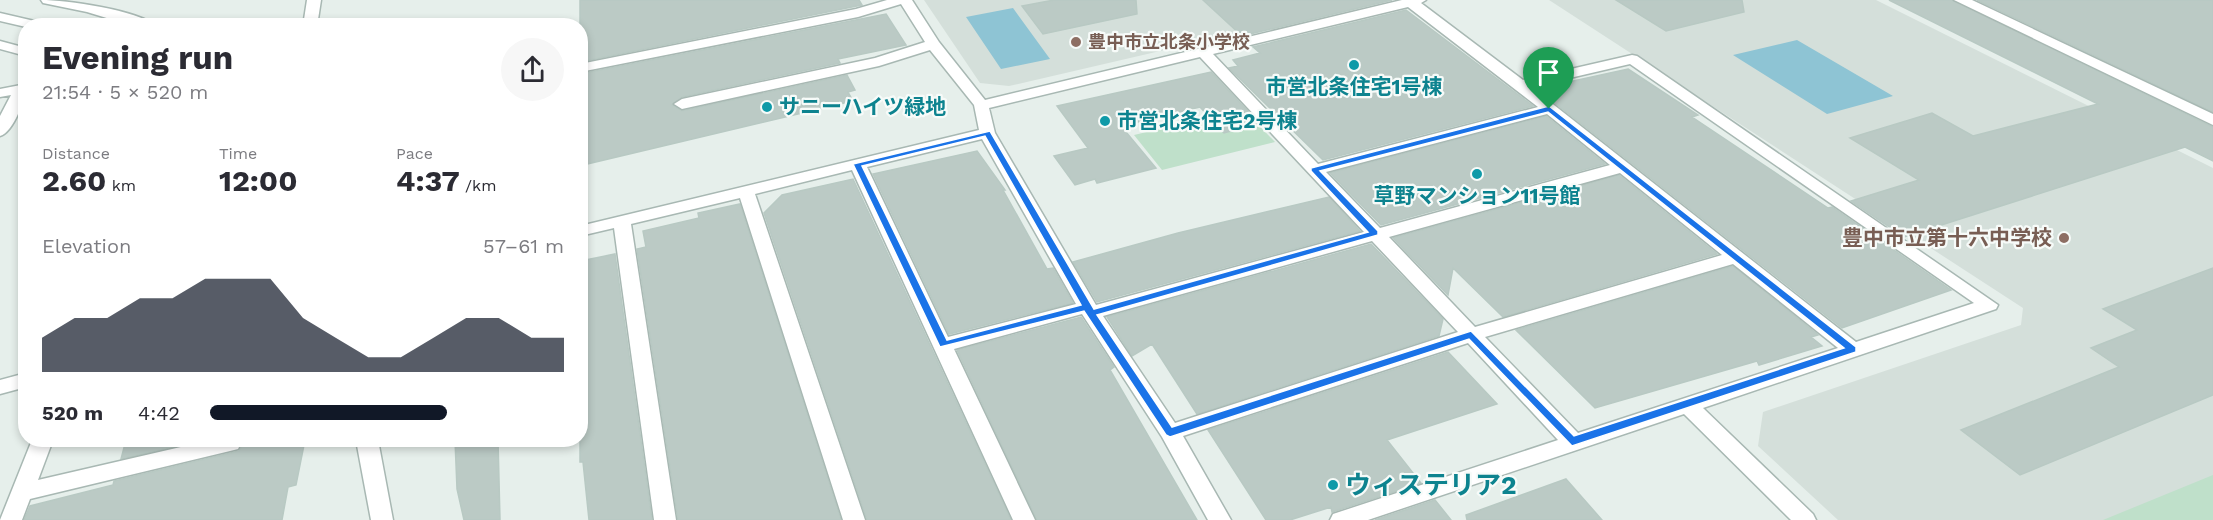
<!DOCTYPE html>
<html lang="en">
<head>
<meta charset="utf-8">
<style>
	:root { --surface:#fff; --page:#f7f7f7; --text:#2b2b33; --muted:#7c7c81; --accent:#111827 }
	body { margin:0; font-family:"Work Sans","Noto Sans JP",sans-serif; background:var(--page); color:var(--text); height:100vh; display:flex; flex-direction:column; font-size:22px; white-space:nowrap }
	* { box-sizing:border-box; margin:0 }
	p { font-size:20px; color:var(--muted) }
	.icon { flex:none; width:33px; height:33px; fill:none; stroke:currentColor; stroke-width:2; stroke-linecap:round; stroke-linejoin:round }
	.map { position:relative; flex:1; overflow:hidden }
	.sheet { position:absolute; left:18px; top:18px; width:570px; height:429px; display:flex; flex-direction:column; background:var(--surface); border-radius:24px; box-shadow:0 3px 9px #0003 }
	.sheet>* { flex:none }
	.pin { position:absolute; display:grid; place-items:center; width:51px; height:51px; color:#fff; margin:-62px -26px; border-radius:50% 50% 50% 0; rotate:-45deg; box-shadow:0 0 6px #0007 }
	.pin .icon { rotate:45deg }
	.round { display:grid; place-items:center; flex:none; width:63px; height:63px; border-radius:32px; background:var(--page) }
	.headline { display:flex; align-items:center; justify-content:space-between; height:102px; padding:0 24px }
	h1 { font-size:33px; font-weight:700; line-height:45px }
	.figures { display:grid; grid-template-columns:repeat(3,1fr); gap:9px; height:102px; padding:6px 24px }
	.figures div { display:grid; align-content:center }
	.figures b { font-size:30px; font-weight:700 }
	.figures small { font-size:16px; font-weight:400 }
	.figures p { font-size:16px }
	.chart { height:168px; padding:12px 24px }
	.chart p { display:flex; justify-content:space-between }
	.chart svg { width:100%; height:108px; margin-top:6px; fill:var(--accent); opacity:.7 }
	ul { padding:0 24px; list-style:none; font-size:20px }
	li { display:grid; grid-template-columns:96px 72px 1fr; align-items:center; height:45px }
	li i { height:15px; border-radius:8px; background:var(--accent) }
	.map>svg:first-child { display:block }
	.built { fill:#d4dfda }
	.green { fill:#bfe0ca }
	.water { fill:#8ec4d4 }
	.building { fill:#bbcac5; stroke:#b8c9c3; stroke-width:1.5 }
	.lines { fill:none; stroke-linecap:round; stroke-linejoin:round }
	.minor-casing { stroke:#a8b8b3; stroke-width:3 }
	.minor { fill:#fff; fill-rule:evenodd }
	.route { fill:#1a73e8; stroke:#fff; stroke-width:1.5; fill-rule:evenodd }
	.education-dot { fill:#8d6e63; stroke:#f7fbf9; stroke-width:2 }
	.culture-dot { fill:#0f9aa8; stroke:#f7fbf9; stroke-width:2 }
	.labels { text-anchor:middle; stroke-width:4.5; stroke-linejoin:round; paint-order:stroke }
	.far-education-label { font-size:18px; font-weight:bold; fill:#785e54; stroke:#f7fbf9; text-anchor:start }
	.culture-label { font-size:21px; font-weight:bold; fill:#0d838f; stroke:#f7fbf9 }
	.education-label { font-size:21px; font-weight:bold; fill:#785e54; stroke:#f7fbf9; text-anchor:end }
	.near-culture-label { font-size:26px; font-weight:bold; fill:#0d838f; stroke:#f7fbf9; text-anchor:start }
</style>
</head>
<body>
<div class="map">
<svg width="2213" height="520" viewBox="0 0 2213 520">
	<rect width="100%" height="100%" fill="#e6efeb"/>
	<path class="built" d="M 924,0 L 1380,0 L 1009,86 L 980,83 Z
		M 1549,0 L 1876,0 L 2213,168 L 2213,520 L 1838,520 L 1758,446 L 1763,412 L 2021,325 L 2023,308 Z"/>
	<path class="green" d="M 1243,109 L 1275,142 L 1162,170 L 1134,135 Z
		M 2213,475 L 2213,520 L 2103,520 Z"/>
	<path class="water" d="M 1013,8 L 1050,59 L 1001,69 L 966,17 Z
		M 1797,40 L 1893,96 L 1827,114 L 1733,55 Z"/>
	<path class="building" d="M 580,0 L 859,0 L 862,5 L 580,62 Z
		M 1054,0 L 1136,0 L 1137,14 L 1043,34 L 1022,6 Z
		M 1203,0 L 1392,0 L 1242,36 Z
		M 1616,0 L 1742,0 L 1744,12 L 1666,31 Z
		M 1889,0 L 1952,0 L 2213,127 L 2213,161 L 2185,147 L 1904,237 L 1851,201 L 1919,180 L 1850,138 L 1932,113 L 1973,136 L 2098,104 Z
		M 1977,0 L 2213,0 L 2213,112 Z
		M 1406,10 L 1533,106 L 1323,160 L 1229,68 L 1238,66 L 1233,60 L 1260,53 L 1253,47 Z
		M 886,14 L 906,45 L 838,59 L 840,63 L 682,97 L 672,105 L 682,111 L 847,75 L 855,90 L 848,92 L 853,101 L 587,164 L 580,140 L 580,74 Z
		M 1628,69 L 1698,115 L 1692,117 L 1828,208 L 1832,207 L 1951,290 L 1842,328 L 1537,89 Z
		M 1211,72 L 1259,123 L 1224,133 L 1200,107 L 1121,126 L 1156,168 L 1097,183 L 1095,179 L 1075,185 L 1054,156 L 1088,148 L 1057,106 Z
		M 1546,116 L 1605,164 L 1381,225 L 1330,173 Z
		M 977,151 L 1005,190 L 1003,190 L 1047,269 L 1053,268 L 1073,303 L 949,334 L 873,174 Z
		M 1619,175 L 1717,254 L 1503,317 L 1453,268 L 1448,295 L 1393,238 Z
		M 853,179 L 1011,520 L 867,520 L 764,213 L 782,195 Z
		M 1329,197 L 1360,231 L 1097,302 L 1073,262 L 1178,233 Z
		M 740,204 L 841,520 L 678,520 L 637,249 L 646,247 L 643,231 L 699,218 L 698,213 Z
		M 1371,244 L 1443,319 L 1439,336 L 1197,414 L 1152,344 L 1132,356 L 1107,317 Z
		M 615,254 L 652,520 L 589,520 L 583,462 L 580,462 L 580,261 Z
		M 1733,266 L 1818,335 L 1811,337 L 1822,346 L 1759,365 L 1757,361 L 1595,408 L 1516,330 Z
		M 2213,268 L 2213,395 L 2020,475 L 1961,430 L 2119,367 L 2091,348 L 2137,330 L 2103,309 Z
		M 1081,317 L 1114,367 L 1110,370 L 1197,520 L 1037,520 L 957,350 Z
		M 1448,352 L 1497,404 L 1387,440 L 1421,483 L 1332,512 L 1331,507 L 1290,520 L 1266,520 L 1208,430 Z
		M 126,440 L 203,440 L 121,459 Z
		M 241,440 L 305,440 L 296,485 L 288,487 L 282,520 L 24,520 L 30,506 L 113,485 L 114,481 L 239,451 L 243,444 Z
		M 455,440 L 498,440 L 500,520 L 464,520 L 457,489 Z
		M 1566,479 L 1602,520 L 1467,520 L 1466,515 Z
		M 1435,500 L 1451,520 L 1375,520 Z"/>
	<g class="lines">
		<g class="minor-casing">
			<path id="minor" d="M 41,0 C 66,0 138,10 156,26 L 133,26 L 87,12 L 43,3 Z
				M 307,0 L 321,0 L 317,26 L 303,26 Z
				M 887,0 L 912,0 L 939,42 L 985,100 L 1402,0 L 1426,0 L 1421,3 L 1523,80 L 1632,55 L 1637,56 L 1998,305 L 1996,309 L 1703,408 L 1813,514 L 1816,520 L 1791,520 L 1684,414 L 1368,520 L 1330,520 L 1333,514 L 1558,440 L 1468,343 L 1183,436 L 1231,520 L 1208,520 L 1162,437 L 1082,314 L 954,349 L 1035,520 L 1013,520 L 852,170 L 755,194 L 865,520 L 843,520 L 740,198 L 631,224 L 676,520 L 654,520 L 614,228 L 580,236 L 580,226 L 979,130 L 974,105 L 930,50 L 879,66 L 682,109 L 674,104 L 682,99 L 875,58 L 925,42 L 901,4 L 858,17 L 580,72 L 580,64 L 856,9 ZM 1408,7 L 1538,107 L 1318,164 L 1213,54 ZM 1200,57 L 1364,232 L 1096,305 L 995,133 L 989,108 ZM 1630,64 L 1974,303 L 1856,342 L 1531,87 ZM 1547,114 L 1610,165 L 1380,228 L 1326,172 ZM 982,139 L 1076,304 L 948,337 L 867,167 ZM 1620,173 L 1722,255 L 1475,327 L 1389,237 ZM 1372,241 L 1458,332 L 1175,423 L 1103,316 ZM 1733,264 L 1838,348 L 1578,433 L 1485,337 Z
				M 1954,0 L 1972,0 L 2213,114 L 2213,125 Z
				M 0,13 L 43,23 L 45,26 L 26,27 L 0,21 Z
				M 388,21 L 395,25 L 378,26 Z
				M 0,41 L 26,48 L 26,56 L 0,49 Z
				M 26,84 C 26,97 14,132 0,136 L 0,116 L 11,95 L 0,97 L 0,89 Z
				M 26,373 L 26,387 L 0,394 L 0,380 Z
				M 32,440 L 53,440 L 38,480 L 211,440 L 239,440 L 241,443 L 238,449 L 230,451 L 30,499 L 22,520 L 0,520 Z
				M 356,440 L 378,440 L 393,520 L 371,520 Z"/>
		</g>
		<use href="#minor" class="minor"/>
	</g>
	<path class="route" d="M 1549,106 L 1856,347 L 1856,352 L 1572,446 L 1469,339 L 1170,437 L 1166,435 L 1084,311 L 940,347 L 853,164 L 990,131 L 1094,309 L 1368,232 L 1311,171 L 1311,168 ZM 1548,112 L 1844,348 L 1574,436 L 1471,331 L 1172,427 L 1097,315 L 1378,235 L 1378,231 L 1320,171 ZM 985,136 L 1081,305 L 947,340 L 862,166 Z"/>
	<g class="education-dot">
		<circle cx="1076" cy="42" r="6"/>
		<circle cx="2064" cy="238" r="6"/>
	</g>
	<g class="culture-dot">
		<circle cx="1354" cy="65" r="6"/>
		<circle cx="767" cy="107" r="6"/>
		<circle cx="1105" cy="121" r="6"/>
		<circle cx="1477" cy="174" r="6"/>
		<circle cx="1333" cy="485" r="6"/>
	</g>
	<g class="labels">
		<g class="far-education-label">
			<text x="1088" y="48">豊中市立北条小学校</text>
		</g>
		<g class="culture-label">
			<text x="1354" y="94">市営北条住宅1号棟</text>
			<text x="779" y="114" text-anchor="start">サニーハイツ緑地</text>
			<text x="1117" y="128" text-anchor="start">市営北条住宅2号棟</text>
			<text x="1477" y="203">草野マンション11号館</text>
		</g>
		<g class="education-label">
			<text x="2052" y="245">豊中市立第十六中学校</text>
		</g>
		<g class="near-culture-label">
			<text x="1345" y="494">ウィステリア2</text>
		</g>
	</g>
</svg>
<div class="pin" style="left:1549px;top:109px;background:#1e9e55"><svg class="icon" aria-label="arrive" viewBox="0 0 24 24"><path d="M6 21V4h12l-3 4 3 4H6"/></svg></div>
<section class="sheet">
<div class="headline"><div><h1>Evening run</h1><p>21:54 · 5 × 520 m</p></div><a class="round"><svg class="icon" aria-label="share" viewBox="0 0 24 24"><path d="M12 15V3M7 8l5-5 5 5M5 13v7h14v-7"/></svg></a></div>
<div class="figures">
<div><p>Distance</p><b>2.60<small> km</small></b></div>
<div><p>Time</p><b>12:00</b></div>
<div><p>Pace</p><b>4:37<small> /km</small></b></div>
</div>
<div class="chart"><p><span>Elevation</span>57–61 m</p>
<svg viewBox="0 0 160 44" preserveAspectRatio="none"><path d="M0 44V30L10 22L20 22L30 14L40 14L50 6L60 6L70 6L80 22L90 30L100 38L110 38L120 30L130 22L140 22L150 30L160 30V44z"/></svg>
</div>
<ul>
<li><b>520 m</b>4:42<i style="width:67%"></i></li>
</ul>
</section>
</div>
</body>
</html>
